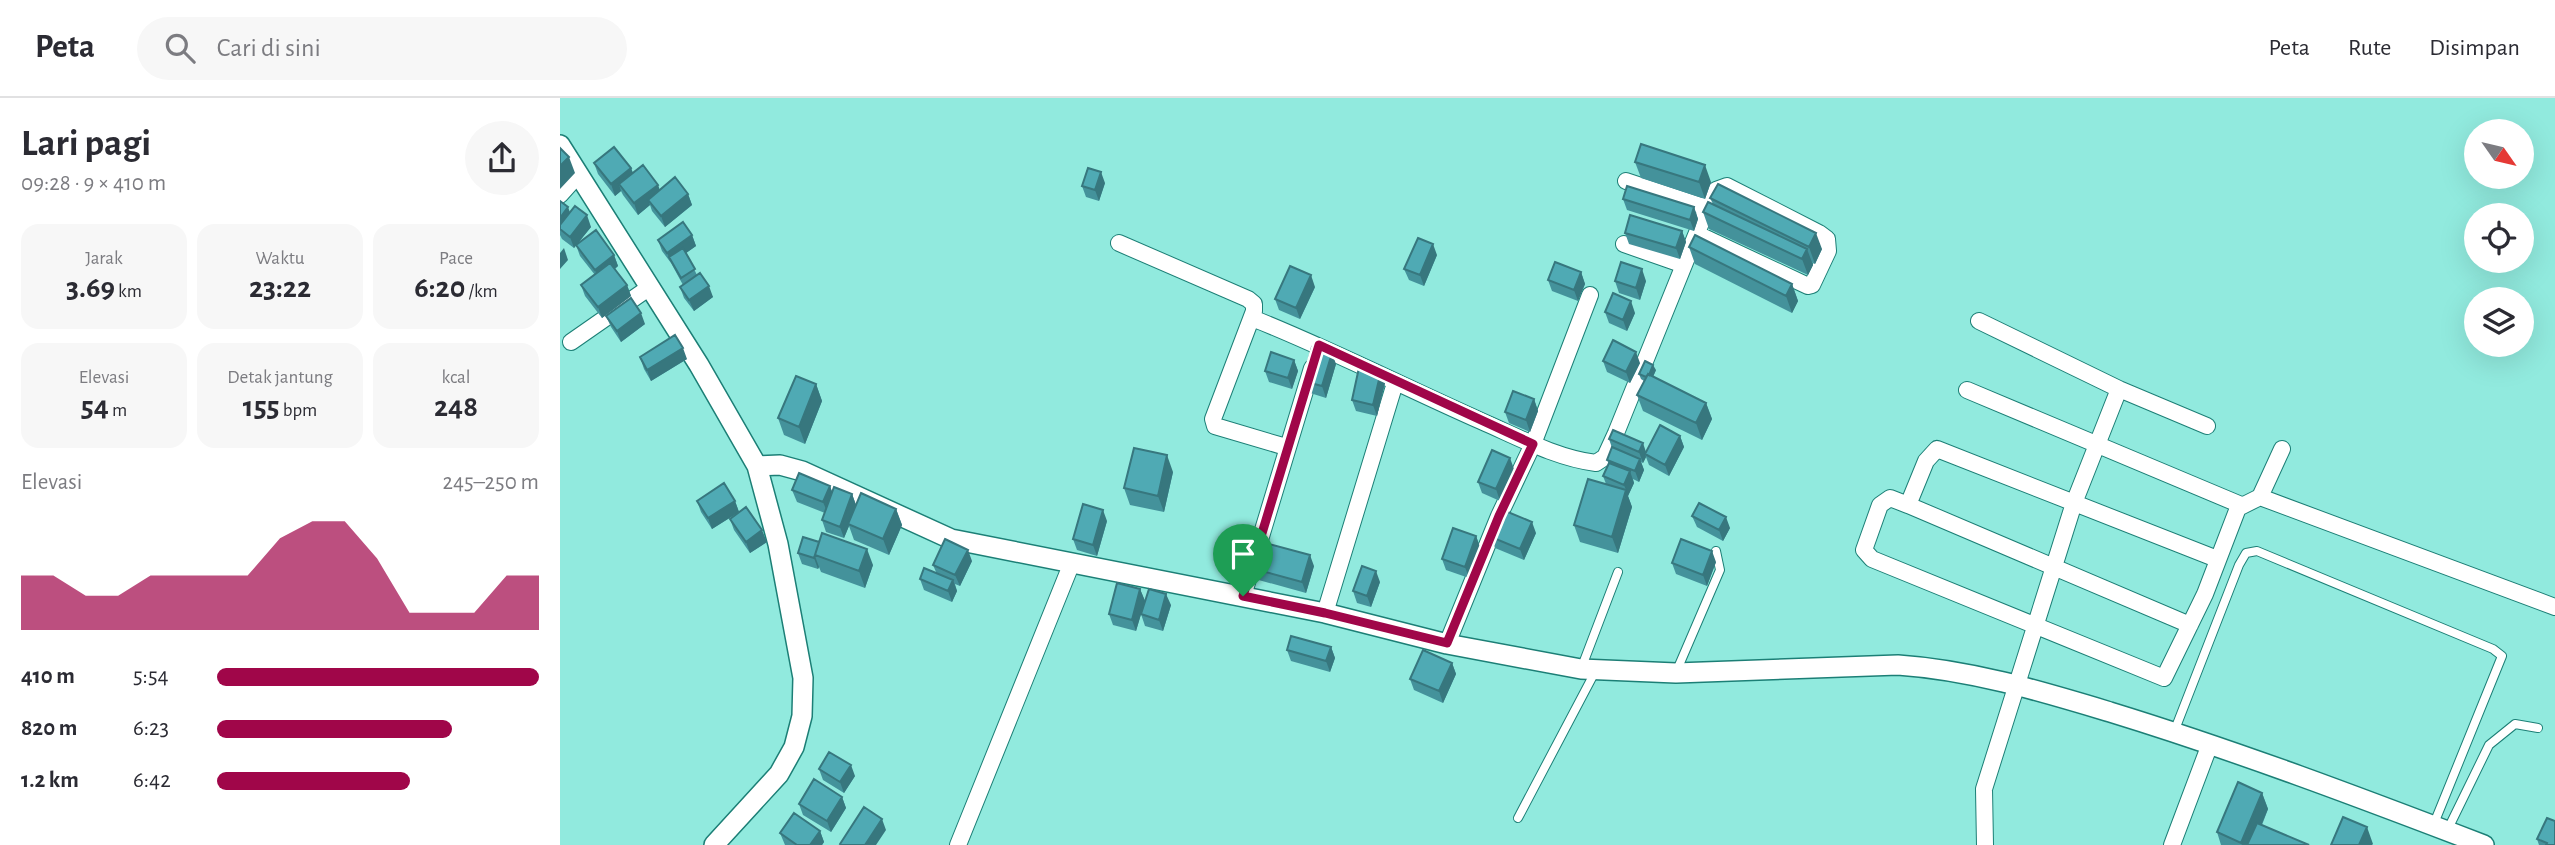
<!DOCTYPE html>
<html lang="id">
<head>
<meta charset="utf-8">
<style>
	:root { --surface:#fff; --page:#f7f7f7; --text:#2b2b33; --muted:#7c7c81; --line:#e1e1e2; --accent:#a00649 }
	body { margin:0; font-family:"Alegreya Sans",sans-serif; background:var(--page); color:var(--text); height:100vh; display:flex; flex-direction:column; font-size:26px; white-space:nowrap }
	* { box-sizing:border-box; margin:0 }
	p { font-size:23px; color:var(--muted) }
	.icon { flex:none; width:38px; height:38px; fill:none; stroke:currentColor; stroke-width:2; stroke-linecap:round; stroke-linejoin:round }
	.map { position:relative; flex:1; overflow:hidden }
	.details { display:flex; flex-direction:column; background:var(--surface); width:560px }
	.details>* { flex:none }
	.needle { width:46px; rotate:124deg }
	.tools { position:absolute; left:1904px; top:21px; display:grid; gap:14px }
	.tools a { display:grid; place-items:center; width:70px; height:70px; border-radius:50%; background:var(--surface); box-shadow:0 7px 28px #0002; font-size:35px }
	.pin { position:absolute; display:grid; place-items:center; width:60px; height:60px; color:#fff; margin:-72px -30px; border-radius:50% 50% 50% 0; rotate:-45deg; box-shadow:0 0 7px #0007 }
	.pin .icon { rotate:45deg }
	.round { display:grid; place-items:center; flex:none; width:74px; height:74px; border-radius:37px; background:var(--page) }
	.headline { display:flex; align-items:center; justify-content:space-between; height:119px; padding:0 21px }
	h1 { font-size:38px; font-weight:700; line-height:52px }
	.figures { display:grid; grid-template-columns:repeat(3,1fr); gap:10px; height:119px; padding:7px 21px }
	.figures div { display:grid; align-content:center; border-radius:18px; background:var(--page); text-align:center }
	.figures b { font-size:30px; font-weight:700 }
	.figures small { font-size:19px; font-weight:400 }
	.figures p { font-size:19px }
	.chart { height:196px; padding:14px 21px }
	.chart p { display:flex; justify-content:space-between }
	.chart svg { width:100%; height:126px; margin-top:7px; fill:var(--accent); opacity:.7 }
	ul { padding:0 21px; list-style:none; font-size:23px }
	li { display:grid; grid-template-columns:112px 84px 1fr; align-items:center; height:52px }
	li i { height:18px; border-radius:9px; background:var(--accent) }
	header { display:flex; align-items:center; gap:42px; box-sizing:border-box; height:98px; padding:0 35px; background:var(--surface); border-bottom:2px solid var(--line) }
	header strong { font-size:33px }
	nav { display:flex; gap:38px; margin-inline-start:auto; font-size:24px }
	.search { width:490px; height:63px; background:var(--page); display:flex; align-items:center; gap:18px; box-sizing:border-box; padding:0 24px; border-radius:38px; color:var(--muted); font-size:26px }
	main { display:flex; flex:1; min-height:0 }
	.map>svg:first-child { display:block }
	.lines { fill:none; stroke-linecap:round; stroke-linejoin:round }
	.service-casing { stroke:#1c7f76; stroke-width:10 }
	.minor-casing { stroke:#1c7f76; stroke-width:18 }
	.tertiary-casing { stroke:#1c7f76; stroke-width:22 }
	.service { stroke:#fff; stroke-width:8 }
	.minor { stroke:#fff; stroke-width:16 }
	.tertiary { stroke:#fff; stroke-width:19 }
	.wall { fill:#44929b }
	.shaded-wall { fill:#37777e }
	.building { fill:#4faab4; stroke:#37777e; stroke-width:2 }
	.route-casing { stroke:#fff; stroke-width:14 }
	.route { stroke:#a00649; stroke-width:9 }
</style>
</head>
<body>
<header>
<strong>Peta</strong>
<div class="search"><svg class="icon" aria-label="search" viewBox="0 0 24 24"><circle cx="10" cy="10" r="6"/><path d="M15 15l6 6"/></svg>Cari di sini</div>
<nav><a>Peta</a><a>Rute</a><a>Disimpan</a></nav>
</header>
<main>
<section class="details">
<div class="headline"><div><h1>Lari pagi</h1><p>09:28 · 9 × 410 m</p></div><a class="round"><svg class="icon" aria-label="share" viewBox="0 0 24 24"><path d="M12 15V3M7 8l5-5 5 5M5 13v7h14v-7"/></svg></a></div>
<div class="figures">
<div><p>Jarak</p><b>3.69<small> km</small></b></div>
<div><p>Waktu</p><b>23:22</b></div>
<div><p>Pace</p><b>6:20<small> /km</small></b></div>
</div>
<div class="figures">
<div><p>Elevasi</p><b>54<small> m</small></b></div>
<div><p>Detak jantung</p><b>155<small> bpm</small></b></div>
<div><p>kcal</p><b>248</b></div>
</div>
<div class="chart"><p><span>Elevasi</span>245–250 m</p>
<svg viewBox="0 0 160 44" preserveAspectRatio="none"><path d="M0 44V25L10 25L20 32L30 32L40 25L50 25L60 25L70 25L80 12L90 6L100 6L110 19L120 38L130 38L140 38L150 25L160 25V44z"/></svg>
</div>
<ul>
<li><b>410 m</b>5:54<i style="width:100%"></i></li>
<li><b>820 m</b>6:23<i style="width:73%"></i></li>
<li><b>1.2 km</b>6:42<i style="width:60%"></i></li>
</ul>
</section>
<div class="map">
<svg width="1995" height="747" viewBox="0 0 1995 747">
	<rect width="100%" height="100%" fill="#91eade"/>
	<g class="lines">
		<g class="service-casing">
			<path id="service" d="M 1021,571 L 1058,474
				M 1117,572 L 1160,472 L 1156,453
				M 1614,634 L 1679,467 L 1686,455 L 1697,453 L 1933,551 L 1942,558 L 1873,728
				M 958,720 L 1035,574
				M 1887,733 L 1929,647 L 1955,626 L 1978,630"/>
		</g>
		<g class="minor-casing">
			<path id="minor" d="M 1066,83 L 1147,110
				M 0,97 L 18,77
				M 559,145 L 688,201 L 694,206 L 694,213 L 653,321 L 655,328 L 726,349
				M 1064,146 L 1124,167
				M 692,220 C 770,251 844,289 921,323 C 958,339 996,360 1036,365 L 1045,359 L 1056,335 L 1147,110 L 1156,92 L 1167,88 L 1259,135 L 1267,141 L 1268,153 L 1252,187 L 1248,188 L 1137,136
				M 1419,223 L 1559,291 L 1514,405 L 1424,691 L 1425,747
				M 11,244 L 90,189
				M 1559,291 L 1647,328
				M 1407,292 L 1681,407
				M 1700,399 L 1995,509
				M 1348,407 L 1630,527
				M 1657,461 L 1377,351 L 1366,363 L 1348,407 L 1330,400 L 1320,407 L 1304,452 L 1312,461 L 1604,580 L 1645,496 L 1678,410 L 1700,399 L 1722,351
				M 683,498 L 752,270
				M 765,515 L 835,285
				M 887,546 L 939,418 L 973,346 L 1030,197
				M 398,747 L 511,467
				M 1612,747 L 1650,646"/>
		</g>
		<g class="tertiary-casing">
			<path id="tertiary" d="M 0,47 L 139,267 L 197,368 L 218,446 L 243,580 L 242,618 L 234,649 L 219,676 L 154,747
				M 197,368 L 220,367 L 242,373 L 391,441 L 765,515 L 887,546 L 1021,571 L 1116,575 L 1338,567 C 1411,572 1480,593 1550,614 C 1677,653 1801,700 1924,747"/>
		</g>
		<use href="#service" class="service"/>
		<use href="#minor" class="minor"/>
		<use href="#tertiary" class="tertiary"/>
	</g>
	<path class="wall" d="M 1075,64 L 1151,84 L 1145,101 L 1081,80 Z
		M 34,65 L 71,70 L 73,75 L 98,87 L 99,92 L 128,96 L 132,107 L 105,129 L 92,113 L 90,107 L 78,117 L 63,97 L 61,93 L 55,98 L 38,76 Z
		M 545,85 L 539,103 L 526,99 L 522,88 Z
		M 1150,100 L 1262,151 L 1255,166 L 1251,164 L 1253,167 L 1248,177 L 1149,131 L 1143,114 L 1153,106 Z
		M 1063,101 L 1134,109 L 1138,121 L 1134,133 L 1067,112 Z
		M 0,103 L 10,115 L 31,129 L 14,150 L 2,141 L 0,137 Z
		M 1122,133 L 1126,144 L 1120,161 L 1069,146 L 1065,135 Z
		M 132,137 L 136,148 L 126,155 L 137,177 L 153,199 L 134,213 L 124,200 L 120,189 L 123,187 L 111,165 L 102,153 L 98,142 Z
		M 16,147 L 54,157 L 58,168 L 55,171 L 67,187 L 71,198 L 42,220 L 25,198 L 21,187 L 35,177 L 20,158 Z
		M 1129,149 L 1232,186 L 1238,203 L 1232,215 L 1135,166 Z
		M 877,157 L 864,188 L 849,182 L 844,171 Z
		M 1021,174 L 1025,186 L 1018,203 L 992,193 L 988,182 Z
		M 1055,183 L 1086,183 L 1080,202 L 1059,195 Z
		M 755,189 L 740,221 L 719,212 L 715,201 Z
		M 1045,214 L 1075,215 L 1067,233 L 1049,225 Z
		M 46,218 L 85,226 L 61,244 L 51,229 Z
		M 80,259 L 127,261 L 91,283 L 84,271 Z
		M 734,262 L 738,273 L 732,291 L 709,284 L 705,273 Z
		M 1043,263 L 1080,265 L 1070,285 L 1047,274 Z
		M 776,266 L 766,300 L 747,294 L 743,283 Z
		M 822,269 L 826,281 L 817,318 L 796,313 L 792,302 Z
		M 1096,272 L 1093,279 L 1146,305 L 1152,321 L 1142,342 L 1083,313 L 1077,297 L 1084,283 L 1081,281 L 1079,276 Z
		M 256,286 L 262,303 L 245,346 L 224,337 L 218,320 Z
		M 974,301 L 978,313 L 970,334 L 949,325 L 945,314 Z
		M 1120,338 L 1124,349 L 1109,378 L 1089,367 L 1086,359 L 1083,365 L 1081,364 L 1084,372 L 1079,384 L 1073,381 L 1074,385 L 1068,398 L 1072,409 L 1058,455 L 1020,444 L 1014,427 L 1046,386 L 1043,378 L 1049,366 L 1047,362 L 1052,350 L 1049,341 L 1086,354 Z
		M 954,371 L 940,403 L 922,395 L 918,384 Z
		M 613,374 L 604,414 L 570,407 L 564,390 Z
		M 270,388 L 272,394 L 292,396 L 296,407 L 336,411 L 342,427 L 329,457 L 294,442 L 289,428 L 284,440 L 266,434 L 262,422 L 265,415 L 237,404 L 232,392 Z
		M 137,403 L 175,403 L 179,414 L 152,431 L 141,414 Z
		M 1132,418 L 1170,430 L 1163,443 L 1137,429 Z
		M 170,421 L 207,444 L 190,455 L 174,432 Z
		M 547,423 L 537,458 L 517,452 L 513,441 Z
		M 976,435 L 964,462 L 935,450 L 931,439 Z
		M 916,438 L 920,449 L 909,480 L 886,472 L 882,461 Z
		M 238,455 L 313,467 L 305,490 L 261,474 L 259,469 L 258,471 L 242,466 Z
		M 412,463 L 400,488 L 395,486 L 397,493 L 392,504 L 364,492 L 360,481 L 376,474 L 373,467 Z
		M 1156,464 L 1147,488 L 1116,476 L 1112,465 Z
		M 754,468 L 746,495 L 695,481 L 691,470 Z
		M 820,484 L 811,509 L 797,505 L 793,493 Z
		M 580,491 L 585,503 L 611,507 L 603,533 L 585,528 L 581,516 L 576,533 L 553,527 L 549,516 Z
		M 771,549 L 775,560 L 770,574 L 731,563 L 727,552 Z
		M 892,565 L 896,576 L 883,605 L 854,592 L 850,581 Z
		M 259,671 L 295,678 L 284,695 L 263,682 Z
		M 1702,695 L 1708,711 L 1702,727 L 1749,747 L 1661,747 L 1657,734 Z
		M 282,699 L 286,710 L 271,734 L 243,717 L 239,706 Z
		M 260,733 L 264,744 L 262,747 L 225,747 L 220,735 Z
		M 1977,741 L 1995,747 L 1979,747 Z"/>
	<path class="shaded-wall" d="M 9,59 L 15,75 L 0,91 L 0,68 Z
		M 1145,67 L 1151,84 L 1145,101 L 1139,84 Z
		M 71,70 L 75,81 L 59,86 L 61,93 L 55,98 L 51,86 Z
		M 541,74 L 545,85 L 539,103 L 535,92 Z
		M 98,87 L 102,98 L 88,102 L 90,107 L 78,117 L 74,105 Z
		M 128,96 L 132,107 L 105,129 L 101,118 Z
		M 8,109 L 12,120 L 0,131 L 0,120 Z
		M 1134,109 L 1138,121 L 1134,133 L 1130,122 Z
		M 27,117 L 31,129 L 14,150 L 10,139 Z
		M 1122,133 L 1126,144 L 1120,161 L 1116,150 Z
		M 1256,135 L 1262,151 L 1255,166 L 1249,149 Z
		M 132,137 L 136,148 L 112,165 L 107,155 Z
		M 873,146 L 877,157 L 864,188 L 860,177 Z
		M 4,150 L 8,162 L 0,171 L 0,155 Z
		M 1247,151 L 1253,167 L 1248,177 L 1242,161 Z
		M 54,157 L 58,168 L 39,183 L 35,172 Z
		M 1082,171 L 1086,183 L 1080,202 L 1076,190 Z
		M 1021,174 L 1025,186 L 1018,203 L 1014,192 Z
		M 751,177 L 755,189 L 740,221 L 736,210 Z
		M 1232,186 L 1238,203 L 1232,215 L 1226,198 Z
		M 67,187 L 71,198 L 42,220 L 38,209 Z
		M 149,188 L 153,199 L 134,213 L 129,202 Z
		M 1071,203 L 1075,215 L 1067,233 L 1063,222 Z
		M 81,215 L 85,226 L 61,244 L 57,233 Z
		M 123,250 L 127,261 L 91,283 L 87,272 Z
		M 1076,254 L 1080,265 L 1070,285 L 1066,274 Z
		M 772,255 L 776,266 L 766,300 L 762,288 Z
		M 734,262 L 738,273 L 732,291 L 728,280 Z
		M 1093,267 L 1096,272 L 1090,285 L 1088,279 Z
		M 822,269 L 826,281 L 817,318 L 813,307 Z
		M 256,286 L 262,303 L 245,346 L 239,329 Z
		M 974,301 L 978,313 L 970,334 L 966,322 Z
		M 1146,305 L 1152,321 L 1142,342 L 1136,325 Z
		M 1120,338 L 1124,349 L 1109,378 L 1105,367 Z
		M 1083,345 L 1087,357 L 1085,356 L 1086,359 L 1083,365 L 1079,354 Z
		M 607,357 L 613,374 L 604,414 L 598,398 Z
		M 950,360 L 954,371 L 940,403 L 936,391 Z
		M 1080,361 L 1084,372 L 1079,384 L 1075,373 Z
		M 1070,373 L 1074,385 L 1068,398 L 1072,409 L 1058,455 L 1052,439 L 1066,392 L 1064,387 Z
		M 270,388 L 274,399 L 268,416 L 263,404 Z
		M 292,396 L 296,407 L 288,426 L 289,428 L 284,440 L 280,429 Z
		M 175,403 L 179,414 L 152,431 L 148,420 Z
		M 336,411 L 342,427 L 329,457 L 323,441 Z
		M 543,412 L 547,423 L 537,458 L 533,447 Z
		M 1166,419 L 1170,430 L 1163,443 L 1159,432 Z
		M 972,424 L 976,435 L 964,462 L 960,451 Z
		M 202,432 L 207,444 L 190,455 L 186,444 Z
		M 916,438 L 920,449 L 909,480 L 905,469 Z
		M 307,451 L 313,467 L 305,490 L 299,473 Z
		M 408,452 L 412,463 L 400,488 L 395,477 Z
		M 1152,453 L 1156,464 L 1147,488 L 1143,477 Z
		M 750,457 L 754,468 L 746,495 L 742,484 Z
		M 255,458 L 259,469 L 258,471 L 254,460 Z
		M 816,473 L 820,484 L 811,509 L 807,498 Z
		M 393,482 L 397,493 L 392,504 L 388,493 Z
		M 580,491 L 585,503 L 576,533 L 572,522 Z
		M 606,496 L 611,507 L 603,533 L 599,522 Z
		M 771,549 L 775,560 L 770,574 L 766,563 Z
		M 892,565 L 896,576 L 883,605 L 879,593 Z
		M 291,667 L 295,678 L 284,695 L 280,684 Z
		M 1702,695 L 1708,711 L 1693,747 L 1682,747 L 1681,745 Z
		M 282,699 L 286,710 L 271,734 L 267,723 Z
		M 322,721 L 326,732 L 316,747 L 305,747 Z
		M 1807,729 L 1813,746 L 1812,747 L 1799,747 Z
		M 260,733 L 264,744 L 262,747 L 250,747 Z"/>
	<path class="building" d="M 1081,46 L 1145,67 L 1139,84 L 1075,64 Z
		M 54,49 L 71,70 L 51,86 L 34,65 Z
		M 0,50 L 9,59 L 0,68 Z
		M 83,67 L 98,87 L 74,105 L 59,86 Z
		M 528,70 L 541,74 L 535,92 L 522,88 Z
		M 115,79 L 128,96 L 101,118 L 88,102 Z
		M 1158,86 L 1256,135 L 1249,149 L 1150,100 Z
		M 1067,88 L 1134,109 L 1130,122 L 1063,101 Z
		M 0,103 L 8,109 L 0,120 Z
		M 1148,104 L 1247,151 L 1242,161 L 1143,114 Z
		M 15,108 L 27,117 L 10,139 L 0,131 L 0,127 Z
		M 1070,117 L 1122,133 L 1116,150 L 1065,135 Z
		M 123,124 L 132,137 L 107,155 L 98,142 Z
		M 36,132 L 54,157 L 35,172 L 16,147 Z
		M 1135,137 L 1232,186 L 1226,198 L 1129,149 Z
		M 858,140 L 873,146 L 860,177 L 844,171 Z
		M 123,150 L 135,171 L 121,180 L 109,159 Z
		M 995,164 L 1021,174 L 1014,192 L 988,182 Z
		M 1061,164 L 1082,171 L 1076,190 L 1055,183 Z
		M 50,165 L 67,187 L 38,209 L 21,187 Z
		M 730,168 L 751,177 L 736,210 L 715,201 Z
		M 140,175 L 149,188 L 129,202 L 120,189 Z
		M 1053,195 L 1071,203 L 1063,222 L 1045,214 Z
		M 71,200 L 81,215 L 57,233 L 46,218 Z
		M 115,237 L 123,250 L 87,272 L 80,259 Z
		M 1053,242 L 1076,254 L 1066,274 L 1043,263 Z
		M 752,249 L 772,255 L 762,288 L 743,283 Z
		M 711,254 L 734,262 L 728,280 L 705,273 Z
		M 1085,263 L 1093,267 L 1089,277 L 1088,276 L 1086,279 L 1079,276 Z
		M 800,265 L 822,269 L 813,307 L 792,302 Z
		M 1088,276 L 1146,305 L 1136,325 L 1077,297 Z
		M 236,278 L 256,286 L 239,329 L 218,320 Z
		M 953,293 L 974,301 L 966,322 L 945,314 Z
		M 1100,327 L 1120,338 L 1105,367 L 1085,356 Z
		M 1053,332 L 1083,345 L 1079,354 L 1049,341 Z
		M 1052,349 L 1080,361 L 1075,373 L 1047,362 Z
		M 574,350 L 607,357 L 598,398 L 564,390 Z
		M 932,352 L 950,360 L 936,391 L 918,384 Z
		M 1049,365 L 1070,373 L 1064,387 L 1043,378 Z
		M 239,375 L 270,388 L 263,404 L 232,392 Z
		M 1028,381 L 1066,392 L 1052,439 L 1014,427 Z
		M 164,385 L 175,403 L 148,420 L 137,403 Z
		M 274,389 L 292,396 L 280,429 L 262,422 Z
		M 301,395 L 336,411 L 323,441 L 288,426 Z
		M 1139,405 L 1166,419 L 1159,432 L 1132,418 Z
		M 523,406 L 543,412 L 533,447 L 513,441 Z
		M 186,409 L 202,432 L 186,444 L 170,421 Z
		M 943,412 L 972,424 L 960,451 L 931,439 Z
		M 893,430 L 916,438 L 905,469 L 882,461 Z
		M 262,435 L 307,451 L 299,473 L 255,457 Z
		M 243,439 L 259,444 L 254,460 L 238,455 Z
		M 385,441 L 408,452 L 395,477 L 373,467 Z
		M 1121,441 L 1152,453 L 1143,477 L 1112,465 Z
		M 698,443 L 750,457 L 742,484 L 691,470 Z
		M 802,468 L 816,473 L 807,498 L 793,493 Z
		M 364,470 L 393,482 L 388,493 L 360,481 Z
		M 557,485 L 580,491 L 572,522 L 549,516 Z
		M 589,491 L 606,496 L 599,522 L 581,516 Z
		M 731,538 L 771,549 L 766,563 L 727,552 Z
		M 863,552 L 892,565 L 879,593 L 850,581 Z
		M 269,654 L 291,667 L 280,684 L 259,671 Z
		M 254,681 L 282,699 L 267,723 L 239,706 Z
		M 1678,684 L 1702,695 L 1681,745 L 1657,734 Z
		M 304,709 L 322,721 L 305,747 L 281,747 L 280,746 Z
		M 234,715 L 260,733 L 250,747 L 237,747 L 220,735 Z
		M 1783,719 L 1807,729 L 1799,747 L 1771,747 Z
		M 1987,720 L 1995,723 L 1995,747 L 1986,747 L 1987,745 L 1977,741 Z
		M 1697,725 L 1749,747 L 1687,747 Z"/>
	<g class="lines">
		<g class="route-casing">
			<path id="route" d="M 759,247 L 973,346 L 939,418 L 887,545 L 765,515 L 683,498 Z"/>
		</g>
		<use href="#route" class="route"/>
	</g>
</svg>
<div class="tools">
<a><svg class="needle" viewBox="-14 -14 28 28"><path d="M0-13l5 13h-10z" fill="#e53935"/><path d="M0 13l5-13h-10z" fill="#7c7c81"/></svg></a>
<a><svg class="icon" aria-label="locate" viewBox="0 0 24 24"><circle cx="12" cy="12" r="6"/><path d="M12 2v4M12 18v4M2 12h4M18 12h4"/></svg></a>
<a><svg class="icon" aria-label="layers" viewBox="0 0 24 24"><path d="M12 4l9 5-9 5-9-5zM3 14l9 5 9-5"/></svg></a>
</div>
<div class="pin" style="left:683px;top:498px;background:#1e9e55"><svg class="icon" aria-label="arrive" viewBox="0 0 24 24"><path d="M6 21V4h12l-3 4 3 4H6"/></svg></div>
</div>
</main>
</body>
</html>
